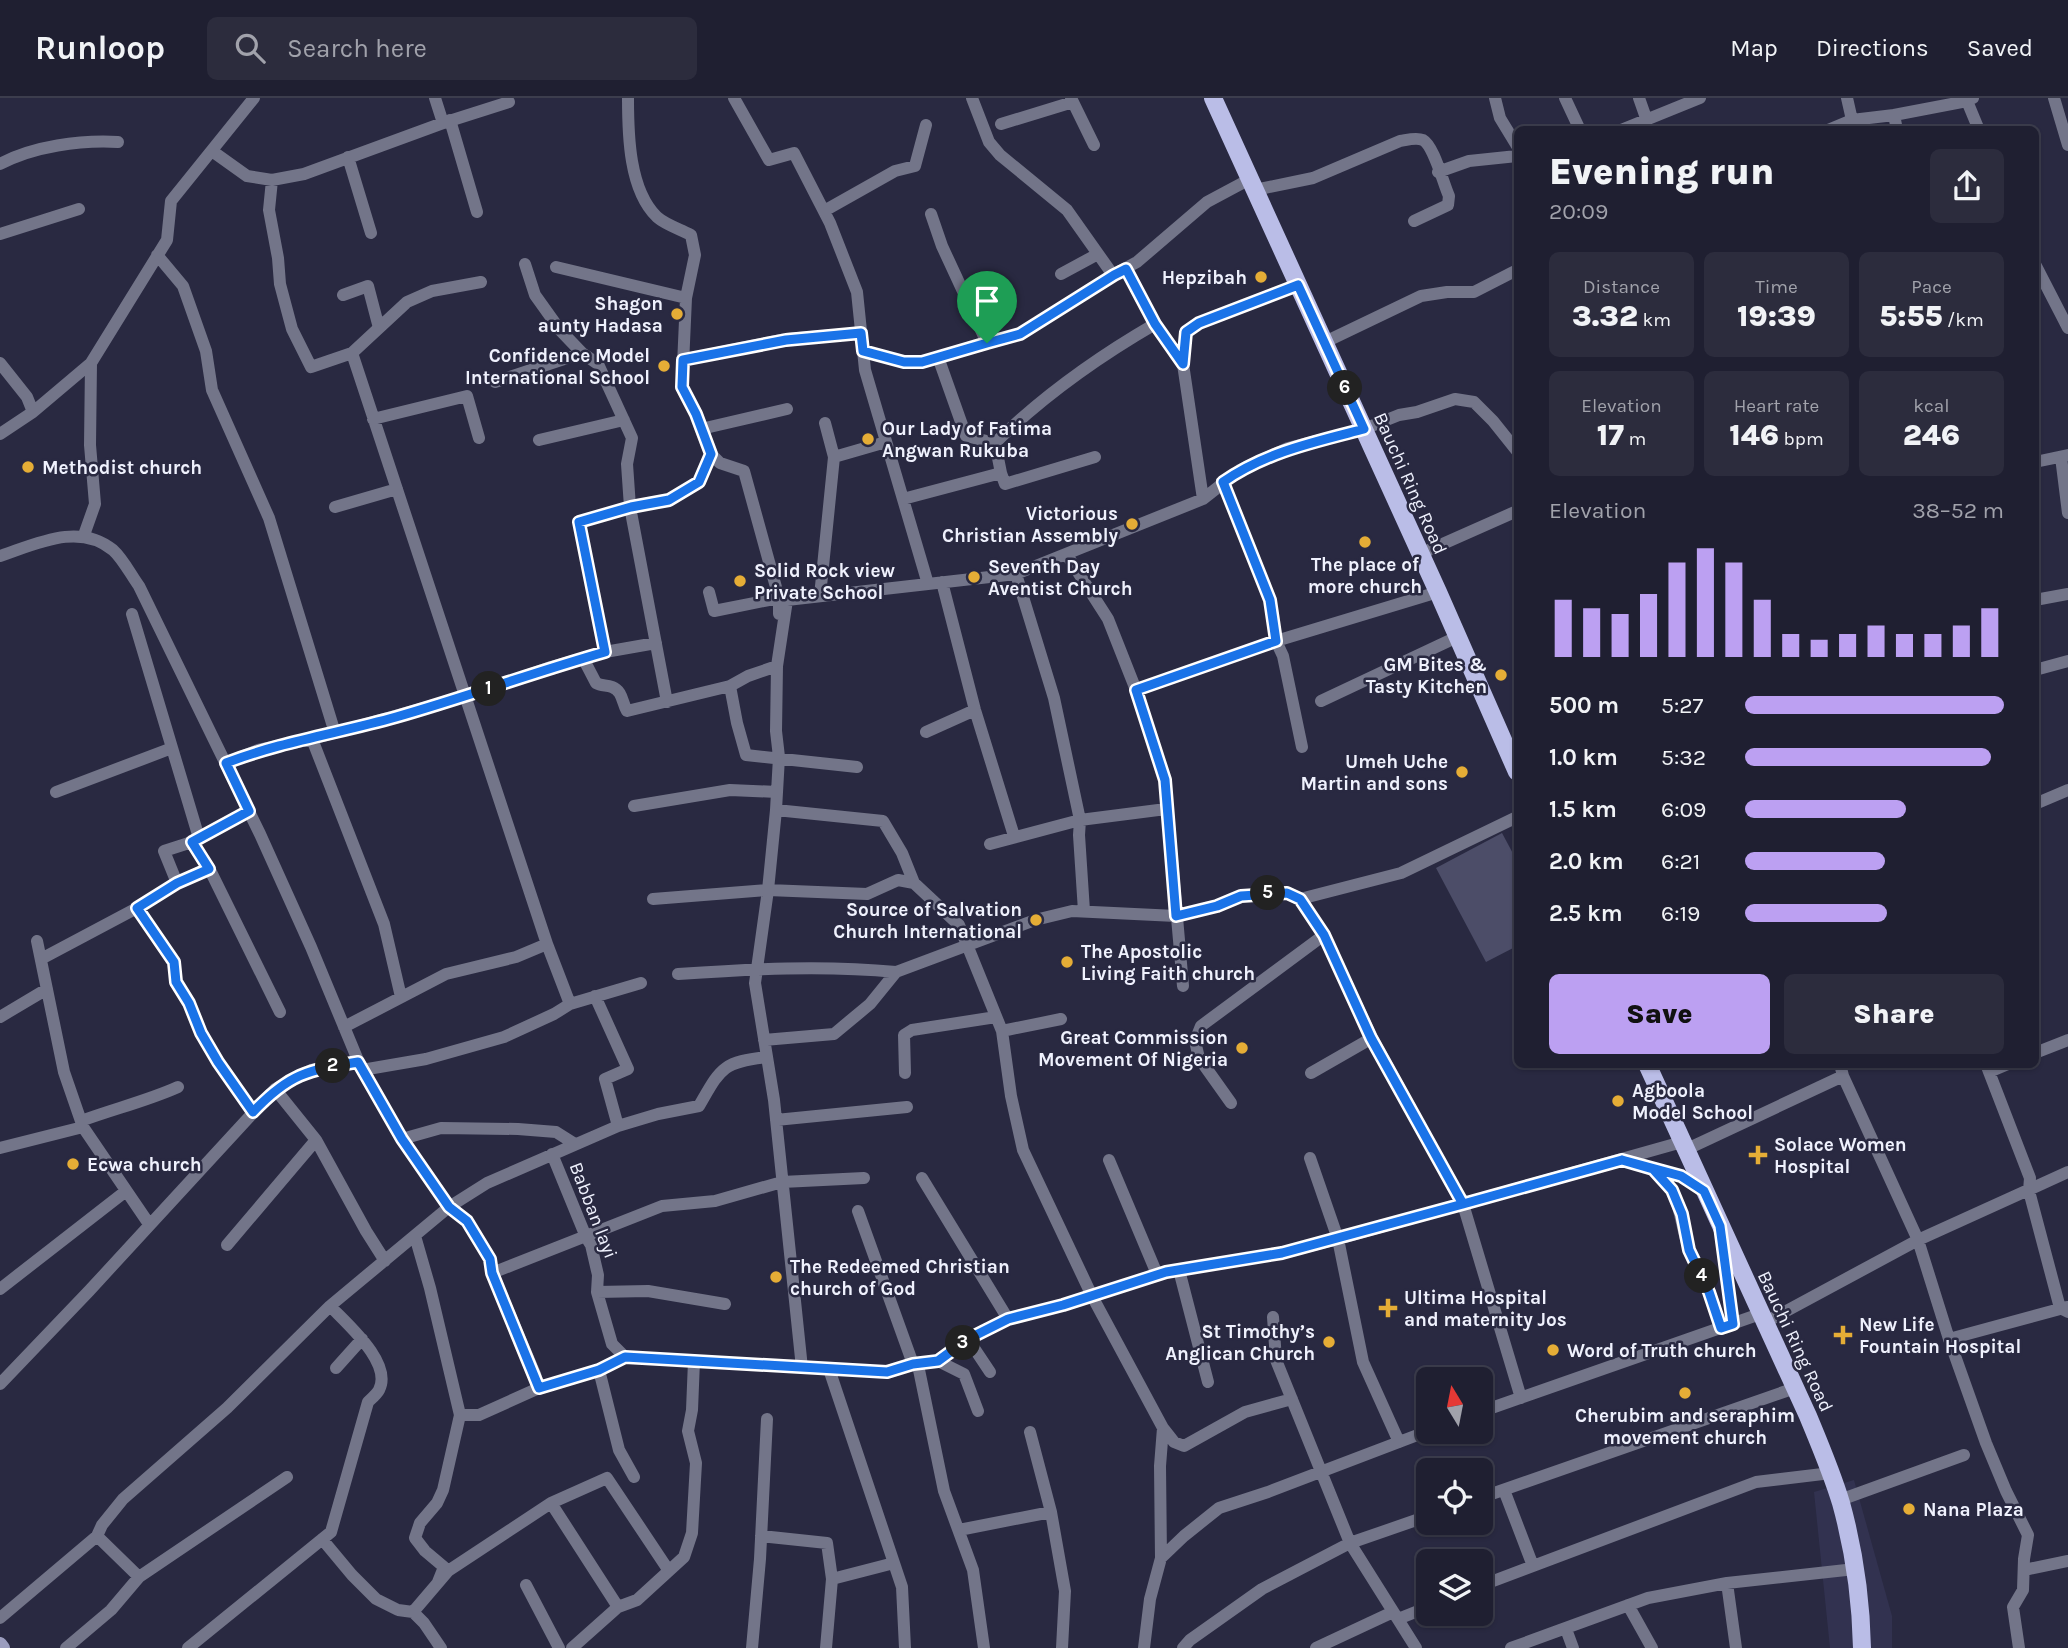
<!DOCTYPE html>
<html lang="en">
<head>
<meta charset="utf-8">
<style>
	:root { --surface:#1f1f31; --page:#2c2c3d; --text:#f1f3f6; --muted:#a1a2ab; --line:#3c3d4d; --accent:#bca0f2 }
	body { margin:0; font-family:Karla,sans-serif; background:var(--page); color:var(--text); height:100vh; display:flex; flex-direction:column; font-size:26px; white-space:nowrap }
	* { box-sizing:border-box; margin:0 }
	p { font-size:23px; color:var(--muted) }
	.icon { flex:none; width:38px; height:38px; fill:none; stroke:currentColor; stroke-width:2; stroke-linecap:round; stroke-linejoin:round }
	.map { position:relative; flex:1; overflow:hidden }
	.drawer { position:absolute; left:1514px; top:28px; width:525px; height:942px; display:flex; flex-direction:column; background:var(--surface); border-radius:10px; box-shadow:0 2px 5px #0004,0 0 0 2px var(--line) }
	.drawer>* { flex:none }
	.needle { width:46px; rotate:350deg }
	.tools { position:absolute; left:1416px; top:1269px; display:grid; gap:14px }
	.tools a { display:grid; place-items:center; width:77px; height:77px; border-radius:10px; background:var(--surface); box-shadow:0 2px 5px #0004,0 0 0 2px var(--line); font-size:35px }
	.pin { position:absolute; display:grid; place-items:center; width:60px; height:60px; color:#fff; margin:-72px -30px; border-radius:50% 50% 50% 0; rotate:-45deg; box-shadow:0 0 7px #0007 }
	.pin .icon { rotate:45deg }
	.km { position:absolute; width:35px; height:35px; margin:-18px; border-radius:50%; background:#222; color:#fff; font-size:19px; line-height:35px; text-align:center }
	.round { display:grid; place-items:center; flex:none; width:74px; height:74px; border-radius:10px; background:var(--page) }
	.summary { display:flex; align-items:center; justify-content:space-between; height:119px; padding:0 35px }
	h1 { font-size:38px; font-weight:800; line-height:52px }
	.metrics { display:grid; grid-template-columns:repeat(3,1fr); gap:10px; height:119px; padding:7px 35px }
	.metrics div { display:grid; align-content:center; border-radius:10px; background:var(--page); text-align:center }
	.metrics b { font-size:30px; font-weight:800 }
	.metrics small { font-size:19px; font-weight:400 }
	.metrics p { font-size:19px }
	.chart { height:196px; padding:14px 35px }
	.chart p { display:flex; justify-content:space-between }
	.chart svg { width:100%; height:126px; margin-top:7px; stroke:var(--accent); stroke-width:6 }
	.button { display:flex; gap:14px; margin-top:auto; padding:14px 35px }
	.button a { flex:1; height:80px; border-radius:10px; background:var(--accent); color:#111; font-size:28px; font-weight:800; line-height:80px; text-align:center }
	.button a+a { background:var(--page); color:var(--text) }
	ul { padding:0 35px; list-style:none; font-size:23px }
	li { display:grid; grid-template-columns:112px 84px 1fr; align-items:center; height:52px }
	li i { height:18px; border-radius:9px; background:var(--accent) }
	header { display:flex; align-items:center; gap:42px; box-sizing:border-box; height:98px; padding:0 35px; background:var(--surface); border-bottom:2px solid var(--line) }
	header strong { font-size:33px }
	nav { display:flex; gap:38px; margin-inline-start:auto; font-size:24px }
	.search { width:490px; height:63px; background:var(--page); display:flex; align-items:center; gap:18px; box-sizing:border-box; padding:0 24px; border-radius:10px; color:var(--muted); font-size:26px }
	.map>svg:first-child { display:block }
	.built { fill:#323250 }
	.garden { fill:#4c4d68 }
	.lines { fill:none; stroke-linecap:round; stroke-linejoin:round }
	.street { stroke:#737589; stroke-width:12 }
	.secondary { stroke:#9b9dbe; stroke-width:14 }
	.primary { stroke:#babde7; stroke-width:18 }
	.route-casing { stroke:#fff; stroke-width:14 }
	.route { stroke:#1a73e8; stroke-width:9 }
	.poi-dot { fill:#e5ad36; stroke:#292941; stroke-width:2.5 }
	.labels { text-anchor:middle; stroke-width:5; stroke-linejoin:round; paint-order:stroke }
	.poi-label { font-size:19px; font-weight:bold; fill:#eff1fd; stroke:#292941; text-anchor:start }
	.street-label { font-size:19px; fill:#eff1fd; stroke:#292941 }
</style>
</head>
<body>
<header>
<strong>Runloop</strong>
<div class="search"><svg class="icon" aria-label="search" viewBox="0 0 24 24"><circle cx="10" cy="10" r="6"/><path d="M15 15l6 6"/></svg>Search here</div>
<nav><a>Map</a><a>Directions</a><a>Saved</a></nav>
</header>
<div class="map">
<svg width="2068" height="1550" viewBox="0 0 2068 1550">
	<rect width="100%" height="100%" fill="#292941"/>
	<path class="built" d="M 1854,1382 L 1892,1518 L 1892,1550 L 1830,1550 L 1814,1394 Z"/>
	<path class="garden" d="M 1502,735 L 1517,763 L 1517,848 L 1486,864 L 1436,770 Z"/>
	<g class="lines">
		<path class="street" d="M 435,0 L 443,25
			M 628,0 C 628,37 629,92 657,119 C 666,127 680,131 691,137 L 695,157 L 686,200 L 682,289 L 696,316 L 711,356 L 720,365 L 744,373 L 779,500 L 779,516
			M 734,0 L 769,62 L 794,55 L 830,125 L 857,194 L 865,272 L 928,486
			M 972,0 L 989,44 L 1000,57 L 1067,112 L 1113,177
			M 1071,0 L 1094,47
			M 1495,0 L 1500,20 L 1517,48
			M 1565,0 L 1580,32
			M 1639,0 L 1646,20
			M 1847,0 L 1852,22
			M 2054,0 L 2068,47
			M 1967,3 L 1979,32
			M 1894,17 L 1897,32
			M 450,22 L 477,114
			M 1001,26 L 1073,4
			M 1621,32 L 1700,0
			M 1828,32 L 1852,22 L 1894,17 L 1967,3 L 1973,0
			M 212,53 L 247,78 L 272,82 L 304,76 L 443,25 L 509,4
			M 348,59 L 371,135
			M 0,66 C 34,48 80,42 118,44
			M 1438,74 L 1469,63 L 1517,58
			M 272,82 L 269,112 L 278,160 L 280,186 L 292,231 L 311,269 L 352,255
			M 1255,92 L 1313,80 L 1400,43 C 1407,42 1416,39 1423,42 C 1434,48 1443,85 1449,98 L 1448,107 L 1414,123
			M 824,113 L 895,73 L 915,68 L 926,27
			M 931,116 L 942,148 L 987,245
			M 0,136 L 79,111
			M 157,157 L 183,188 L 206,253 L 212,292 L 269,420 L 335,635
			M 525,166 L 535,197 L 560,232 L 582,255 L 598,266 L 632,340 L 627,366 L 630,409 L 579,424 L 605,554
			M 2035,166 L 2068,230
			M 556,169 L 686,200
			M 1126,171 L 1155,226 L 1183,266 L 1203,401
			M 1061,176 L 1098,156
			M 481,184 L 432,193 L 407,204 L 352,255 L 547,846 L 570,906
			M 343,197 L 368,188 L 379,230
			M 1325,244 L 1421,198 L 1447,194 L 1474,194 L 1517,172
			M 863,253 L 904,264 L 922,264 L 1020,236 L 1113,177 L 1137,164 L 1207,104 L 1250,81
			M 938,259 L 966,338 L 995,345
			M 683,262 L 786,241 L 861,235
			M 0,265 L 27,299 L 33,314
			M 1183,265 L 1186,234 L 1199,225 L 1298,187
			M 495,284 L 582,255
			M 373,321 L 467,298 L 479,340
			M 825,325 L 834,359
			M 701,331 L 787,311
			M 0,336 L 33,314 L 91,265 L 167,142 L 171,103 L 254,0
			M 539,342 L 624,322
			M 2061,359 L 2068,415
			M 2035,364 L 2068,357
			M 1001,375 L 1005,386 L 1095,359
			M 1223,384 L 1270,502 L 1276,543 L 1283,558 L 1302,649
			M 903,401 L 1001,375 L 995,345 C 1042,299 1098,259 1155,226
			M 335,409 L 397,391
			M 84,437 L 95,406 L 90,347 L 91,265
			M 1420,456 L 1517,413
			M 1067,457 L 1108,521 L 1136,592 L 1165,682 L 1183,888
			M 0,458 C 36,446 79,424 113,452 C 123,461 131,477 139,488 L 260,736 L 311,849 L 362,972 L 402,1041 L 449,1109 L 467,1123 L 490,1161 L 492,1175 L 535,1276 L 539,1290 L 479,1317 L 460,1317
			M 1016,476 L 1054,600 L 1080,722 L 1079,737 L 1084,813
			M 942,484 L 975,612 L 1014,738
			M 709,494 L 714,513 L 779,500
			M 820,498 L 834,359 L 886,344
			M 2035,502 L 2068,496
			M 132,516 L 199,740
			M 583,560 L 596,585 C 601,588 606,587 612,589 C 623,593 622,605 627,613 L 730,588 L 748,578 L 777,568
			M 2035,572 L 2068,563
			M 730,588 L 737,625 L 746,657 L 857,669
			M 1136,592 L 1276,543 L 1438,494
			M 1321,603 L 1457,539
			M 667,604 L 630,409 L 669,402 L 699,384 L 711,356
			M 926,634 L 975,612
			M 312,641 L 384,826 L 401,899
			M 226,665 L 258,652 L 312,641 L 474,596 L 551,569 L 605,554 L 656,545
			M 56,694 L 172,650
			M 2035,706 L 2068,692
			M 634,708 L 730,692 L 777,694
			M 776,712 L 883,723 L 902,755 L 914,785
			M 990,746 L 1080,722 L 1166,711
			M 209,770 L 280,914
			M 177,785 L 164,753 L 192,744
			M 653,801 L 768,792 L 867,796 L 898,782 L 914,785 L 959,827 L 1002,933 L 1011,998 L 1023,1052 L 1092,1198 L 1163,1330 L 1174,1344 L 1184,1348 L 1245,1314 L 1292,1301
			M 1300,801 L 1401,775 L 1517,719
			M 137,810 L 174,864 L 176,884 L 189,905 L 201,935 L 218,964 L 253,1014
			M 37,843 L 64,974 L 83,1029 L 149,1126
			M 41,861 L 137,810 L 177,785 L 209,770 L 192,744 L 249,713
			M 678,876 C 750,871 823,867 896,874
			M 595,898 L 628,971 L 605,981 L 618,1028
			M 0,919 L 47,891
			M 344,929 L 446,876 L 516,859 L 547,846
			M 1002,933 L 1061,921
			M 764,942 L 834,936 L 870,906 L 896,874 L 1035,822 L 1072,813 L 1176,818 L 1217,808 L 1241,798 L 1272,795 L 1287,795 L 1300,801 L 1324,837 L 1372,940 L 1463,1106 L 1521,1300
			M 2035,955 L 2068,942
			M 1840,966 L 1843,978 L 1918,1142 L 1949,1241 L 1986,1345 L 2006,1393 L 2028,1437 L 2024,1461 L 2023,1492 L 2013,1509 L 2019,1550
			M 1986,966 L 2030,1080 L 2029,1093 L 2060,1210 L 2068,1214
			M 362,972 L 426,961 L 504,939 L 554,916 L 570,906 L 641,885
			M 1989,974 L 2008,966
			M 905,975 L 904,937 L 912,932 L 996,919
			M 1311,975 L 1372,940
			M 275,991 L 316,1042 L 366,1133 L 385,1163
			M 1231,1005 L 1199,960 L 1195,943 L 1201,928 L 1324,837
			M 776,1022 L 907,1009
			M 81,1023 C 113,1011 147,1003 178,989
			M 402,1041 L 441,1030 L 518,1031 L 556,1034 L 575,1046
			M 0,1050 L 83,1029
			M 1685,1052 L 1843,978
			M 552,1056 L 586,1139 L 591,1147 L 598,1177 L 597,1194 L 612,1246 L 625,1259
			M 1310,1060 L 1338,1141 L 1363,1264 L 1399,1344
			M 1109,1062 L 1157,1176
			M 1623,1062 L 1681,1078 L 1703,1092
			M 1653,1071 C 1683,1093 1678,1123 1690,1154 C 1696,1167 1704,1180 1709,1193 C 1714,1205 1717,1218 1721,1230
			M 922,1080 L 1008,1221
			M 858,1113 L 913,1266
			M 415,1138 L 430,1190 L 460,1317 L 443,1392 L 437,1405 L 420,1425 L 415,1440 L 425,1453 L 444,1469 L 438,1484
			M 1721,1139 L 1733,1226
			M 227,1147 L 316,1042
			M 1179,1172 L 1208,1284
			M 492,1175 L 662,1108 L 715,1103 L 782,1084 L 864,1080
			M 0,1191 L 126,1093
			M 597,1194 L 648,1193 L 725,1206
			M 1273,1219 L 1276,1262 L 1350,1445 L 1416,1550
			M 1764,1225 L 1918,1142 L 2068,1074
			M 968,1241 L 990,1274
			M 1949,1241 L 2067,1209
			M 938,1263 L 964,1276 L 978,1313
			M 918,1267 L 944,1393 L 973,1472 L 984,1550
			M 336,1270 L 362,1241
			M 802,1270 L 774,1002 L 755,885 L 768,792 L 776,712 L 779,659 L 776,633 L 777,568 L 787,502 L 1016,476 L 1203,401 L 1240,372 L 1288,350 L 1364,331 L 1399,317 L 1417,314 L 1455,301 L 1474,304 L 1493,323 L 1517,353
			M 829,1271 L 902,1489 L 905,1550
			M 599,1272 L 619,1352 L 634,1379
			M 0,1286 L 89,1193 L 275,991 L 311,972 L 358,964
			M 539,1290 L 599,1272 L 625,1259 L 887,1274 L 913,1266 L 938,1263 L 968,1241 L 1008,1221 L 1063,1207 L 1166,1174 L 1282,1155 L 1338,1141 L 1682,1044
			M 1480,1314 L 1760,1216
			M 1030,1334 L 1051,1414 L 1065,1493 L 1062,1550
			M 1504,1392 L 1533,1468
			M 1480,1400 L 1795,1290
			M 1840,1402 L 1964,1357
			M 551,1405 L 618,1509
			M 959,1432 L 1051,1414
			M 97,1438 L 139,1479
			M 761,1438 L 827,1445 L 832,1481
			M 322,1441 L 352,1477 L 376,1501 L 398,1512 L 413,1514 L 424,1525 L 441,1550
			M 1161,1460 L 1184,1438 L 1219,1410 L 1268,1394 L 1428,1333
			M 2024,1472 L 2068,1463
			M 1727,1485 L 1736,1550
			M 526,1487 L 559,1550
			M 1480,1488 L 1756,1384 L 1831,1375
			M 1628,1507 L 1652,1550
			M 413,1514 L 448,1473 L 551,1405 L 607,1380 L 669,1473
			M 0,1520 L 97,1438 L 102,1427 L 123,1401 L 227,1310 L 330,1208 L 449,1109 L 487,1085 L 618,1028 L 658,1016 L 699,1008 C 721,970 722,964 767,959
			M 1398,1521 L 1428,1509
			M 1566,1531 L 1573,1550
			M 66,1550 L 111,1512 L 139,1479 L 287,1379
			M 188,1550 L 331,1434 L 368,1304 C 371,1301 377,1296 379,1292 C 393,1265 347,1226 330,1208
			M 572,1550 L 618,1509 L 637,1502 L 684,1459 L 692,1435 L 696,1365 L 688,1333 L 692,1312 L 694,1263
			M 752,1550 L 760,1461 L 767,1321
			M 826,1550 L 832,1481 L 894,1465
			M 1144,1550 L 1150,1501 L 1161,1460 L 1160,1368 L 1163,1330
			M 1183,1550 L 1190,1542 L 1262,1491 L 1350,1445 L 1428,1418
			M 1316,1550 L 1393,1514
			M 1511,1550 L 1648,1500 L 1727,1485 L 1855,1471"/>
		<path class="secondary" d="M 0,1546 L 3,1550"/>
		<path class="primary" d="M 1213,0 L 1438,494 L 1517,674
			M 1647,966 L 1808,1318 C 1820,1347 1832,1375 1841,1405 C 1854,1452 1861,1501 1862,1550"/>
	</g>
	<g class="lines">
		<g class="route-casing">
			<path id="route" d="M 987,245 L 922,264 L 904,264 L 863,253 L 861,235 L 786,242 L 683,262 L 682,289 L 696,316 L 711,356 L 699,384 L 669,402 L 631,409 L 579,424 L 605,554 C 535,574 466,599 396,619 C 339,635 280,644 226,665 L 249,713 L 192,744 L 209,771 L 177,785 L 137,810 L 174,864 L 176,884 L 189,905 L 201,935 L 218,964 L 253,1014 C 289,976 307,972 358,964 L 402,1041 L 449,1109 L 467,1123 L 490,1161 L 492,1175 L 539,1290 L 599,1272 L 625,1259 L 887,1274 L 913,1266 L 938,1263 L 968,1241 L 1008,1221 L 1063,1207 L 1166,1174 L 1282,1155 L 1463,1106 L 1622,1062 L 1653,1071 L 1672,1092 L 1682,1116 L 1689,1152 L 1709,1194 L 1721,1230 L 1733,1226 L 1720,1128 L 1704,1093 L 1681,1078 L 1622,1062 L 1463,1106 L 1371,940 L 1324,837 L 1300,801 L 1287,795 L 1241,798 L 1217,808 L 1176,818 L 1165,682 L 1136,592 L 1276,543 L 1270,502 L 1223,384 C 1266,354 1314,344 1364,331 L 1298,187 L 1199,225 L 1186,234 L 1183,266 L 1155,226 L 1126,171 L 1114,177 L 1020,236 L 987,245"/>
		</g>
		<use href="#route" class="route"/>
	</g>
	<g class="poi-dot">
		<circle cx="1261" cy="179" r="7"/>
		<circle cx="677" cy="216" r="7"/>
		<circle cx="664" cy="268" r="7"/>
		<circle cx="868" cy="341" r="7"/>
		<circle cx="28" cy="369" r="7"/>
		<circle cx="1132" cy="426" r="7"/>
		<circle cx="1365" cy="444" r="7"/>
		<circle cx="974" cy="479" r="7"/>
		<circle cx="740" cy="483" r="7"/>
		<circle cx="1501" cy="577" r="7"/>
		<circle cx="1462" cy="674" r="7"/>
		<circle cx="1036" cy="822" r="7"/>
		<circle cx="1067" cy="864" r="7"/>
		<circle cx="1242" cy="950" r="7"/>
		<circle cx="1618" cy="1003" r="7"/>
		<path d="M1754.5 1046.5h7v7h7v7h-7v7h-7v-7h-7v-7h7z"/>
		<circle cx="73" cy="1066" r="7"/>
		<circle cx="776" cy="1179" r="7"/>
		<path d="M1384.5 1199.5h7v7h7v7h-7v7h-7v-7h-7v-7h7z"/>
		<path d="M1839.5 1226.5h7v7h7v7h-7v7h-7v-7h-7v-7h7z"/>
		<circle cx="1329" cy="1244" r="7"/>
		<circle cx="1553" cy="1252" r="7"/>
		<circle cx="1685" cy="1295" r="7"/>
		<circle cx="1909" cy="1411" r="7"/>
	</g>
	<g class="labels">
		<g class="poi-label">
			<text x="1247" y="186" text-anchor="end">Hepzibah</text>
			<text x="663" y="212" text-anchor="end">Shagon<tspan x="663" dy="22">aunty Hadasa</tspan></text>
			<text x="650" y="264" text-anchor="end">Confidence Model<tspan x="650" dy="22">International School</tspan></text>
			<text x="882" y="337">Our Lady of Fatima<tspan x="882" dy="22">Angwan Rukuba</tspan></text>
			<text x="42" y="376">Methodist church</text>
			<text x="1118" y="422" text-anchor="end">Victorious<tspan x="1118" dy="22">Christian Assembly</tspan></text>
			<text x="1365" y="473" text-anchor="middle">The place of<tspan x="1365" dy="22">more church</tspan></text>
			<text x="988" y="475">Seventh Day<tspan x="988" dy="22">Aventist Church</tspan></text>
			<text x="754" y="479">Solid Rock view<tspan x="754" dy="22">Private School</tspan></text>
			<text x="1487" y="573" text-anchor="end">GM Bites &amp;<tspan x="1487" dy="22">Tasty Kitchen</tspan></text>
			<text x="1448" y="670" text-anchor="end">Umeh Uche<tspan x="1448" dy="22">Martin and sons</tspan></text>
			<text x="1022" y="818" text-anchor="end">Source of Salvation<tspan x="1022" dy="22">Church International</tspan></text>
			<text x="1081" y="860">The Apostolic<tspan x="1081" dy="22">Living Faith church</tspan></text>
			<text x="1228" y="946" text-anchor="end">Great Commission<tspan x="1228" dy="22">Movement Of Nigeria</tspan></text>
			<text x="1632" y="999">Agboola<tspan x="1632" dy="22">Model School</tspan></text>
			<text x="1774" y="1053">Solace Women<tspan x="1774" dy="22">Hospital</tspan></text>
			<text x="87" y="1073">Ecwa church</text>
			<text x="790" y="1175">The Redeemed Christian<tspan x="790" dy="22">church of God</tspan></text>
			<text x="1404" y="1206">Ultima Hospital<tspan x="1404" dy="22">and maternity Jos</tspan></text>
			<text x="1859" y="1233">New Life<tspan x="1859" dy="22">Fountain Hospital</tspan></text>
			<text x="1315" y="1240" text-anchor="end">St Timothy’s<tspan x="1315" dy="22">Anglican Church</tspan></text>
			<text x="1567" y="1259">Word of Truth church</text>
			<text x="1685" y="1324" text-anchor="middle">Cherubim and seraphim<tspan x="1685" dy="22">movement church</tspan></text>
			<text x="1923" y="1418">Nana Plaza</text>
		</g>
		<g class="street-label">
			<text transform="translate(1411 385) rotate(66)" y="7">Bauchi Ring Road</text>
			<text transform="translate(594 1112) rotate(69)" y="7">Babban layi</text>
			<text transform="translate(1796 1243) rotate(65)" y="7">Bauchi Ring Road</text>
		</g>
	</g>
</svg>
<div class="tools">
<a><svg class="needle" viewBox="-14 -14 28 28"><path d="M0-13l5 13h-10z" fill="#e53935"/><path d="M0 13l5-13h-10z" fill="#a1a2ab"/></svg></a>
<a><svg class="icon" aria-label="locate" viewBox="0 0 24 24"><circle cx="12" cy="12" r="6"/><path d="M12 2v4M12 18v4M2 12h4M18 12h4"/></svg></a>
<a><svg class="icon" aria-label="layers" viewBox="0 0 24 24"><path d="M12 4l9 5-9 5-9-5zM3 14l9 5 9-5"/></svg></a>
</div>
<div class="pin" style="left:987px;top:245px;background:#1e9e55"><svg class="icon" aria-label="arrive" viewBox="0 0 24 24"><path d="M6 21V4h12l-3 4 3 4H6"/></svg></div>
<b class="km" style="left:489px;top:591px">1</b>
<b class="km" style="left:333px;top:968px">2</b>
<b class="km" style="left:963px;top:1245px">3</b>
<b class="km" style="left:1702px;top:1178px">4</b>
<b class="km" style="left:1268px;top:795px">5</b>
<b class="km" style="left:1345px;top:290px">6</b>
<section class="drawer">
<div class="summary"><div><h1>Evening run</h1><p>20:09</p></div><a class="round"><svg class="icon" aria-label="share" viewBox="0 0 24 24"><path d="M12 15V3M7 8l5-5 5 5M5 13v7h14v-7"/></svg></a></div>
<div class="metrics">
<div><p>Distance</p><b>3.32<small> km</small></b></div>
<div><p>Time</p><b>19:39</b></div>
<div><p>Pace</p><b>5:55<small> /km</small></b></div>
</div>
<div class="metrics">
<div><p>Elevation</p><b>17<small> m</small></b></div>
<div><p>Heart rate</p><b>146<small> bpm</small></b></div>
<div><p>kcal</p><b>246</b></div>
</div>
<div class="chart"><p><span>Elevation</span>38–52 m</p>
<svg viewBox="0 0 160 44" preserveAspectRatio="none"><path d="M5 44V24M15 44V27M25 44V29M35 44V22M45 44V11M55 44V6M65 44V11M75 44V24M85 44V36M95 44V38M105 44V36M115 44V33M125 44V36M135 44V36M145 44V33M155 44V27"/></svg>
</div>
<ul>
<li><b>500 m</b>5:27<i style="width:100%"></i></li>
<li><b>1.0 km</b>5:32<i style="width:95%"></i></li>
<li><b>1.5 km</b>6:09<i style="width:62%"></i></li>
<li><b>2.0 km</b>6:21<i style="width:54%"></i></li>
<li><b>2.5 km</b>6:19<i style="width:55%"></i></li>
</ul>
<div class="button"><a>Save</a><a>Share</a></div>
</section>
</div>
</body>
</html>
